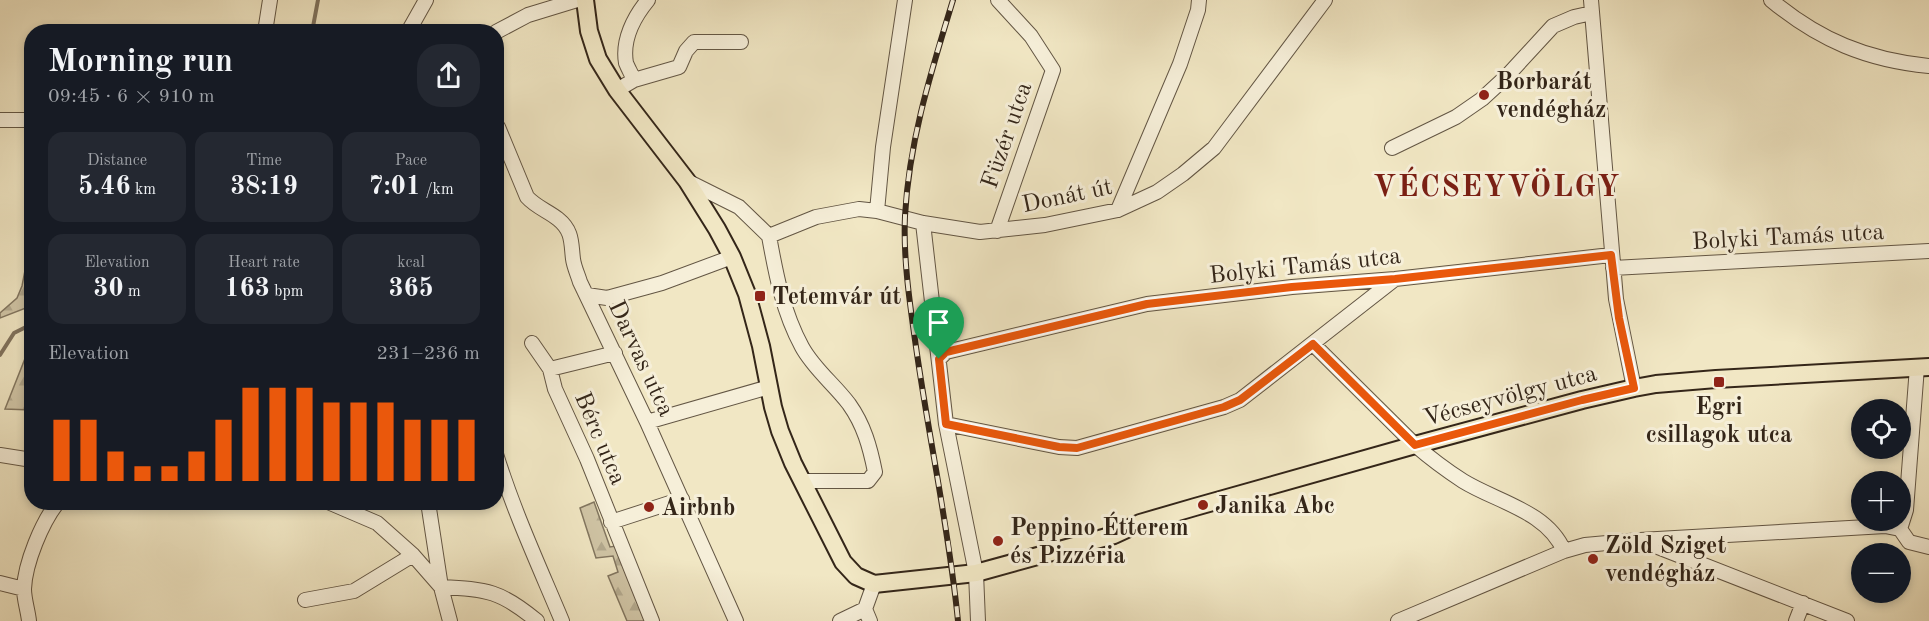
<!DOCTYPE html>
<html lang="en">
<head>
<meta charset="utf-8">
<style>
	:root { --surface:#171b24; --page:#242831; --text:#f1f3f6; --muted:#9ea1a6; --accent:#ea580c }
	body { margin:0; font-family:"Old Standard TT",serif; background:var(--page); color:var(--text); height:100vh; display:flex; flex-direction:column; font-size:22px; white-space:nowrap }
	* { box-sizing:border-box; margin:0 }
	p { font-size:20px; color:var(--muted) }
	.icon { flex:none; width:33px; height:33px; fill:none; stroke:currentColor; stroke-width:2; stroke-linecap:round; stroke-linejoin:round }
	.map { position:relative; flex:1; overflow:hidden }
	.drawer { position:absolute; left:24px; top:24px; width:480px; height:486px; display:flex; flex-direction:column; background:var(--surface); border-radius:24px; box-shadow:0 3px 9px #0003 }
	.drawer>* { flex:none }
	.fabs { position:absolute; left:1851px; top:399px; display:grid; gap:12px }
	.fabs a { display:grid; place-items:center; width:60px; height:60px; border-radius:50%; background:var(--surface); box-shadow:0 3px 9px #0003; font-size:30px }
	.pin { position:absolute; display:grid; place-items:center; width:51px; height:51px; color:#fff; margin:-62px -26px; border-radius:50% 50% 50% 0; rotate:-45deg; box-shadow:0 0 6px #0007 }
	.pin .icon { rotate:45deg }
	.round { display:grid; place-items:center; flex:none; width:63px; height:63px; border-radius:24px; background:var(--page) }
	.head { display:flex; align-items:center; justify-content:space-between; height:102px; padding:0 24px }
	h1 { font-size:33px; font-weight:800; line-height:45px }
	.stats { display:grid; grid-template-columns:repeat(3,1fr); gap:9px; height:102px; padding:6px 24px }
	.stats div { display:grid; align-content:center; border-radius:15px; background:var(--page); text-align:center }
	.stats b { font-size:26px; font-weight:800 }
	.stats small { font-size:16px; font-weight:400 }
	.stats p { font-size:16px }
	.chart { height:168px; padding:12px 24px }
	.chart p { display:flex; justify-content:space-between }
	.chart svg { width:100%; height:108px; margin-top:6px; stroke:var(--accent); stroke-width:6 }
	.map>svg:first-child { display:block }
	.forest { fill:url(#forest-firs); stroke:#827660; stroke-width:1.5 }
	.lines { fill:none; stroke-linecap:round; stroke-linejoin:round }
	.stream { stroke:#7f725d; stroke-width:4 }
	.minor-casing { stroke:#635644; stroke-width:16 }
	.major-casing { stroke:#342619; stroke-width:20 }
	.minor { stroke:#f6efd9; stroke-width:14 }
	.major { stroke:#f1e7c4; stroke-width:16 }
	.rail-casing { stroke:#342619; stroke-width:6 }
	.rail { stroke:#f6efd9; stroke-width:4; stroke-dasharray:11; stroke-linecap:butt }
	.route-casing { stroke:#fff; stroke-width:12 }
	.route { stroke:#ea580c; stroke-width:8 }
	.poi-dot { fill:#8f2418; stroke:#f6efd9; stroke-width:2 }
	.labels { text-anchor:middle; stroke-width:6; stroke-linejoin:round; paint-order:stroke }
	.poi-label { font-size:24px; font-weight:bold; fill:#342619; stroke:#f6efd9; text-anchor:start }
	.street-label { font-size:24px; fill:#342619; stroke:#f6efd9 }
	.district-label { font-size:30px; font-weight:bold; letter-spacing:1.5px; fill:#7a1f14; stroke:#f6efd9 }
</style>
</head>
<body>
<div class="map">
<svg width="1929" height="621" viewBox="0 0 1929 621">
	<defs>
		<pattern id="forest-firs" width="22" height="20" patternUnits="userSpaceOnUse" patternTransform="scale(1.5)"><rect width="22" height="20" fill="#d1c6a7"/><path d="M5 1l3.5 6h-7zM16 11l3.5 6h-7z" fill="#b4aa8f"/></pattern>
	</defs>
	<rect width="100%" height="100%" fill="#f1e7c4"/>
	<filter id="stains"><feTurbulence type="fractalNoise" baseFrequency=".00333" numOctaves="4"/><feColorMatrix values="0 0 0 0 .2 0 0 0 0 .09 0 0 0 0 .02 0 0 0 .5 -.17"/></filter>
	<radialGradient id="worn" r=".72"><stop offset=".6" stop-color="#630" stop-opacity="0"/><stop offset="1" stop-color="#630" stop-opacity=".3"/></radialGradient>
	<path class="forest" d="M 31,240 L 31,306 L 0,318 L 0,313 L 17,298 L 22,286 Z
		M 31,345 L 31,410 L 5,409 L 30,346 Z
		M 594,502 L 610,547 L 616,546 L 646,621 L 627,621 L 608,576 L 618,572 L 613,556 L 596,558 L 580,508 Z"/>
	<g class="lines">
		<path class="stream" d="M 312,32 L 318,0
			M 0,355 L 14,333 L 32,324"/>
		<g class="minor-casing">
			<path id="minor" d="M 1591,0 L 1616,299 L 1634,388
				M 1771,0 C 1819,40 1867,60 1929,66
				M 265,32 L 270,0
				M 408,32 L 426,0
				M 496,32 L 528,15 L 577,0
				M 634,80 C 632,75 628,68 626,63 C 622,40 634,17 648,0
				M 617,90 L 634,80 L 679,67 L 686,51 L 694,42 L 741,42
				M 0,120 L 32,120
				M 498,127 L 527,197 C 536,207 548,211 558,219 C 573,231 571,243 573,259 C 574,267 578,275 580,282 L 647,422 L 736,621
				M 1392,148 L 1456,117 L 1482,99 L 1507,76 L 1553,26 L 1574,17 L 1592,13
				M 687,181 L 739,207 L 769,236
				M 1118,210 L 1180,64 L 1198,10 L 1199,0
				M 877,211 L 883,147 L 905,0
				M 923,223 L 946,424 L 976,573 L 978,621
				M 997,231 L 1053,70 L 1031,36 L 998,0
				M 769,236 L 816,217 L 859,209 L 877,211 L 923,223 L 980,232 L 1045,225 L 1118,210 L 1157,192 L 1183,174 L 1214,148 L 1325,0
				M 769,236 C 776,275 783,312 802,347 C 814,369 834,384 849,404 C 864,425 870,447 875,472 L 868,481 L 802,481
				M 1613,268 L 1929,251
				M 587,295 L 607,298 L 662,283 L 732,257
				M 532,343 L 550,369 L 555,389 L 587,459 L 652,621
				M 1313,344 L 1415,445 C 1430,458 1446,470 1463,481 C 1497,502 1547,511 1564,551
				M 939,359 L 946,352 L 1147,304 L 1292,287 L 1395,279 L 1611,255
				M 550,369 L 615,353
				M 647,422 L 769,387
				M 946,424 L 1059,447 L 1077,448 L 1224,407 L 1240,400 L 1395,279
				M 496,454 C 514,512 539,566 562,621
				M 0,455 L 32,460
				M 328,502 L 377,523 L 413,555 L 441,587
				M 428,502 L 441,587 L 450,621
				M 611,522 L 682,499
				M 1900,529 L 1906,510 L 1917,367
				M 1645,542 L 1847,621
				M 0,583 L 24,589
				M 441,587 C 487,589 501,591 537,621
				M 305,600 L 354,591 L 413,555
				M 29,621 C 28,611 24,599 24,589 C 25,563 42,522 58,502
				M 840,621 L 865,609
				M 870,621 L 865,609 L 874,584
				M 1398,621 L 1564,551 L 1585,545 L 1640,540 L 1885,526 L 1900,529 L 1909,542 L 1929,547
				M 1796,621 L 1803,603"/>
		</g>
		<g class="major-casing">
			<path id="major" d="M 585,0 L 589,31 L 598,59 L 617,90 L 687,181 L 717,229 L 732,257 L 747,294 L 761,346 L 773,407 L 780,431 L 793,463 L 843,562 L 856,576 L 874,584 L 976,573 L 1114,535 L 1140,523 L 1195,507 L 1415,445 L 1582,400 L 1634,388 L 1656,384 L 1716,379 L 1929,367"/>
		</g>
		<use href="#minor" class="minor"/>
		<use href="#major" class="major"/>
		<g class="rail-casing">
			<path id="rail" d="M 953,0 C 931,72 909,141 905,216 C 903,259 910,305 916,347 C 929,439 949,529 958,621"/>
		</g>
		<use href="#rail" class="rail"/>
	</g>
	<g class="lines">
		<g class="route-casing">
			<path id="route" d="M 1611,255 L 1619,318 L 1634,388 L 1582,400 L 1415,445 L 1313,344 L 1240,400 L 1224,407 L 1077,448 L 1059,447 L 946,424 L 939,359 L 946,352 L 1147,304 L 1292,287 L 1395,279 Z"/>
		</g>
		<use href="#route" class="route"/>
	</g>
	<g class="poi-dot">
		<circle cx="1484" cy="95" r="6"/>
		<rect x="754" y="290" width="12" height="12" rx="3"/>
		<rect x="1713" y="376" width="12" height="12" rx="3"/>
		<circle cx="1203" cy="505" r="6"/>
		<circle cx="649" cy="507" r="6"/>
		<circle cx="998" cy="541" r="6"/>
		<circle cx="1593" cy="559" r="6"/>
	</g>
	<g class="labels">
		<g class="poi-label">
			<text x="1496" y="89">Borbarát<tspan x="1496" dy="28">vendégház</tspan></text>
			<text x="772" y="304">Tetemvár út</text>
			<text x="1719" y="414" text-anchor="middle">Egri<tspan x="1719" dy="28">csillagok utca</tspan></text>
			<text x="1215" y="513">Janika Abc</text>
			<text x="661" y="515">Airbnb</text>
			<text x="1010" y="535">Peppino Étterem<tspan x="1010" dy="28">és Pizzéria</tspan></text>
			<text x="1605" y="553">Zöld Sziget<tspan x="1605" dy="28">vendégház</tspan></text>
		</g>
		<g class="street-label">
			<text transform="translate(1006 135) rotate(-71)" y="8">Füzér utca</text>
			<text transform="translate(1067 195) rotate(-12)" y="8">Donát út</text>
			<text transform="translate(1788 236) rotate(-3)" y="8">Bolyki Tamás utca</text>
			<text transform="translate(1305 265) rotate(-6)" y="8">Bolyki Tamás utca</text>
			<text transform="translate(642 358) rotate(65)" y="8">Darvas utca</text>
			<text transform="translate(1510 395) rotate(-15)" y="8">Vécseyvölgy utca</text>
			<text transform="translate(601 438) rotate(67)" y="8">Bérc utca</text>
		</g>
		<g class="district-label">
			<text x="1497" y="196">VÉCSEYVÖLGY</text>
		</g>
	</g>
	<rect width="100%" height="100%" filter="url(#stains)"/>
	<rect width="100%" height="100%" fill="url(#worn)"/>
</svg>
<div class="fabs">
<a><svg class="icon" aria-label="locate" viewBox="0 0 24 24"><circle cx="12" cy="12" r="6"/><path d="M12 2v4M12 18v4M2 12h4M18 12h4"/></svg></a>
<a>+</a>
<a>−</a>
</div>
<div class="pin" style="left:939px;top:359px;background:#1e9e55"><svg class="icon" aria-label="arrive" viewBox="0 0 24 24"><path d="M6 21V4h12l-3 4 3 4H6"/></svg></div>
<section class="drawer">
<div class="head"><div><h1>Morning run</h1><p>09:45 · 6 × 910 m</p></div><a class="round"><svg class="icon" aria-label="share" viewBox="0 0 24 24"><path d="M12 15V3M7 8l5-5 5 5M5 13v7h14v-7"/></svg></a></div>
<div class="stats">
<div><p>Distance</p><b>5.46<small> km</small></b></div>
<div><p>Time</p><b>38:19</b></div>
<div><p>Pace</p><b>7:01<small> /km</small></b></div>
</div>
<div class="stats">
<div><p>Elevation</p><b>30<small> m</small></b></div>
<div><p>Heart rate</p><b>163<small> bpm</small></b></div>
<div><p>kcal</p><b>365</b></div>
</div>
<div class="chart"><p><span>Elevation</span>231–236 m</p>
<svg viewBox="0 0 160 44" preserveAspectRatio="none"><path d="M5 44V19M15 44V19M25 44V32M35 44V38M45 44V38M55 44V32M65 44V19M75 44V6M85 44V6M95 44V6M105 44V12M115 44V12M125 44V12M135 44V19M145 44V19M155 44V19"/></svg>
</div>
</section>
</div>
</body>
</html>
